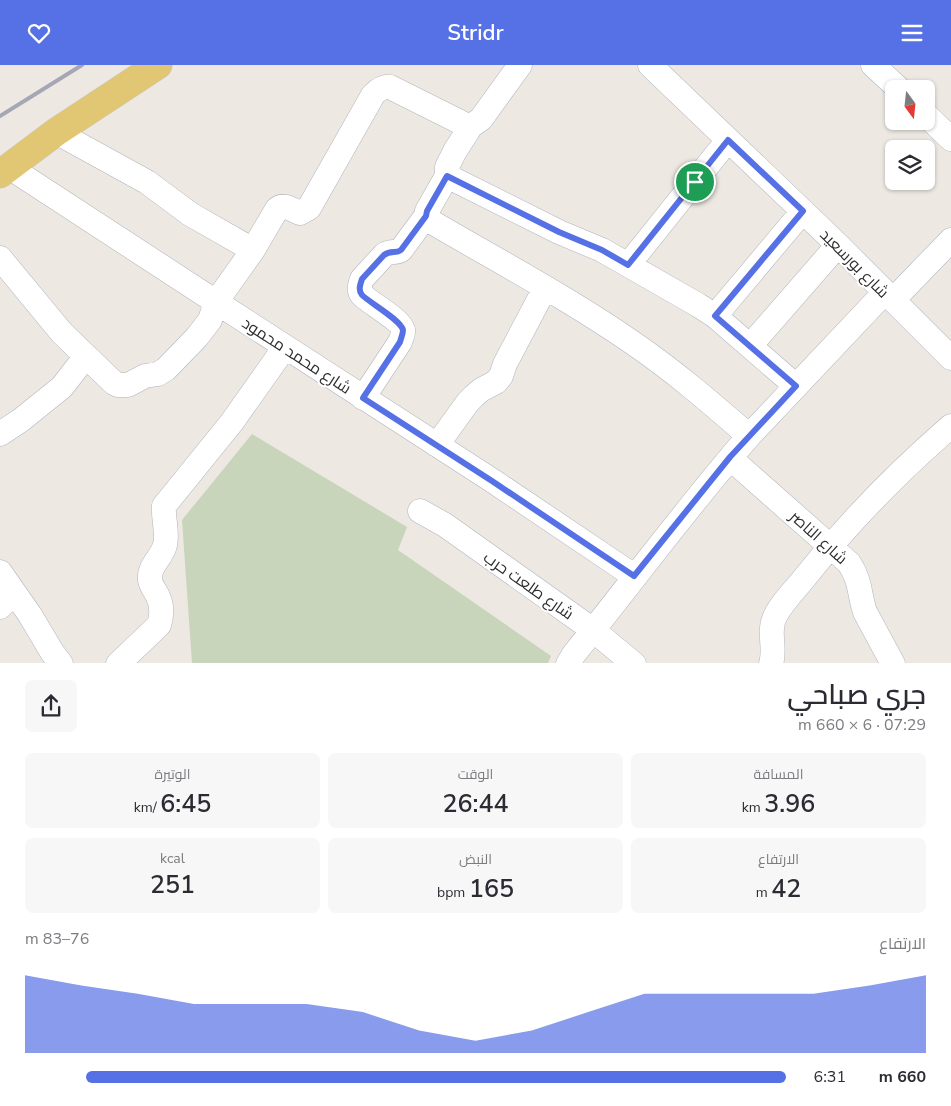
<!DOCTYPE html>
<html lang="ar">
<head>
<meta charset="utf-8">
<style>
	:root { --surface:#fff; --page:#f7f7f7; --text:#2b2b33; --muted:#7c7c81; --accent:#5671e6 }
	body { margin:0; font-family:"Nunito Sans",Cairo,sans-serif; background:var(--page); color:var(--text); direction:rtl; height:100vh; display:flex; flex-direction:column; font-size:19px; white-space:nowrap }
	* { box-sizing:border-box; margin:0 }
	p { font-size:16px; color:var(--muted) }
	.icon { flex:none; width:28px; height:28px; fill:none; stroke:currentColor; stroke-width:2; stroke-linecap:round; stroke-linejoin:round }
	.map { position:relative; height:598px; overflow:hidden; direction:ltr }
	.drawer { display:flex; flex-direction:column; background:var(--surface); flex:1 }
	.drawer>* { flex:none }
	.needle { width:32px; rotate:165deg }
	.controls { position:absolute; left:885px; top:15px; display:grid; gap:10px }
	.controls a { display:grid; place-items:center; width:50px; height:50px; border-radius:8px; background:var(--surface); box-shadow:0 1px 4px #0004; font-size:25px }
	.pin { position:absolute; display:grid; place-items:center; width:42px; height:42px; color:#fff; margin:-21px; border:2px solid #fff; border-radius:50%; box-shadow:0 1px 5px #0007 }
	.round { display:grid; place-items:center; flex:none; width:52px; height:52px; border-radius:8px; background:var(--page) }
	.summary { display:flex; align-items:center; justify-content:space-between; height:85px; padding:0 25px }
	h1 { font-size:28px; font-weight:600; line-height:38px }
	.figures { display:grid; grid-template-columns:repeat(3,1fr); gap:8px; height:85px; padding:5px 25px }
	.figures div { display:grid; align-content:center; border-radius:8px; background:var(--page); text-align:center }
	.figures b { font-size:25px; font-weight:600 }
	.figures small { font-size:14px; font-weight:400 }
	.figures p { font-size:14px }
	.chart { height:140px; padding:10px 25px }
	.chart p { display:flex; justify-content:space-between }
	.chart svg { width:100%; height:90px; margin-top:5px; fill:var(--accent); opacity:.7 }
	ul { padding:0 25px; list-style:none; font-size:16px }
	li { display:grid; grid-template-columns:80px 60px 1fr; align-items:center; height:38px }
	li i { height:12px; border-radius:6px; background:var(--accent) }
	header { display:flex; justify-content:space-between; align-items:center; height:65px; padding:0 25px; background:var(--accent); color:#fff; font-size:22px; font-weight:600 }
	.map>svg:first-child { display:block }
	.cemetery { fill:#c8d5bb }
	.lines { fill:none; stroke-linecap:round; stroke-linejoin:round }
	.minor-casing { stroke:#b2b4bc; stroke-width:25 }
	.major-casing { stroke:#c8c8c8; stroke-width:29 }
	.minor { stroke:#fff; stroke-width:24 }
	.major { stroke:#e1c773; stroke-width:28 }
	.rail { stroke:#a5a7b5; stroke-width:4 }
	.route-casing { stroke:#fff; stroke-width:10 }
	.route { stroke:#5671e6; stroke-width:6 }
	.labels { text-anchor:middle; stroke-width:4; stroke-linejoin:round; paint-order:stroke }
	.street-label { font-size:16px; fill:#2d2d2d; stroke:#fff }
</style>
</head>
<body>
<header><svg class="icon" aria-label="menu" viewBox="0 0 24 24"><path d="M4 6h16M4 12h16M4 18h16"/></svg>Stridr<svg class="icon" aria-label="heart" viewBox="0 0 24 24"><path d="M12 20l-8-8c-3-5 5-10 8-4 3-6 11-1 8 4z"/></svg></header>
<div class="map">
<svg width="951" height="599" viewBox="0 0 951 599">
	<rect width="100%" height="100%" fill="#ede8e2"/>
	<path class="cemetery" d="M 252,369 L 407,462 L 398,485 L 551,591 L 548,598 L 192,598 L 182,455 Z"/>
	<g class="lines">
		<g class="minor-casing">
			<path id="minor" d="M 650,0 L 838,180 L 951,293
				M 873,0 L 899,24
				M 926,50 L 951,74
				M 9,102 L 216,237 L 493,416 L 634,511
				M 447,111 L 447,102 L 455,86 L 471,61
				M 426,151 L 430,156 C 498,196 568,233 633,278 C 674,306 711,338 749,371
				M 253,185 L 277,144 C 284,138 292,145 300,148 L 309,143 L 373,30 C 378,25 383,21 390,22 L 466,60 L 471,61 L 481,54 L 520,0
				M 0,193 L 62,268 L 114,318 L 118,320 L 128,320 L 145,311 L 158,309 L 166,304 L 197,272 L 210,255 L 216,237 L 253,185 L 190,149 L 147,117 L 56,67
				M 628,200 L 728,75
				M 893,235 L 951,175
				M 715,251 L 803,146
				M 750,281 L 838,180
				M 363,333 L 400,277 C 401,273 404,269 403,265 C 401,255 370,238 362,230 C 358,225 360,220 362,214 L 384,190 C 390,185 396,189 401,185 L 426,151 L 427,146 L 447,111 L 559,167 L 602,185 L 698,240 L 715,251 L 796,321
				M 0,369 L 21,355 L 62,322 L 86,291
				M 437,380 L 468,337 L 474,331 L 481,325 L 496,317 L 501,311 L 505,299 L 545,223
				M 730,393 L 849,498 C 861,516 859,529 865,547 L 893,599
				M 420,446 L 445,460 L 593,565 L 634,599
				M 0,507 L 30,550 L 52,587 L 61,599
				M 0,542 L 6,536 L 10,523
				M 118,599 L 159,560 C 163,548 162,537 155,526 C 153,523 151,520 150,515 C 148,501 162,493 165,480 C 168,467 163,454 164,441 L 232,357 L 285,282
				M 568,599 L 574,589 C 633,516 688,441 749,371 L 885,227
				M 771,599 C 776,583 768,568 774,554 C 780,539 796,524 806,511 C 849,457 898,407 951,361"/>
		</g>
		<g class="major-casing">
			<path id="major" d="M 0,109 L 56,67 L 158,0"/>
		</g>
		<use href="#minor" class="minor"/>
		<use href="#major" class="major"/>
		<path class="rail" d="M 0,51 L 82,0"/>
	</g>
	<g class="lines">
		<g class="route-casing">
			<path id="route" d="M 728,75 L 803,146 L 715,251 L 796,321 L 730,392 L 634,511 L 492,416 L 363,333 L 400,277 C 401,273 403,269 403,265 C 401,255 370,238 362,230 C 358,225 360,220 362,214 L 384,190 C 391,185 396,189 401,185 L 426,151 L 427,146 L 447,111 L 559,167 L 602,185 L 628,200 Z"/>
		</g>
		<use href="#route" class="route"/>
	</g>
	<g class="labels">
		<g class="street-label">
			<text transform="translate(855 198) rotate(45)" y="6">شارع بورسعيد</text>
			<text transform="translate(297 290) rotate(33)" y="6">شارع محمد محمود</text>
			<text transform="translate(819 472) rotate(42)" y="6">شارع الناصر</text>
			<text transform="translate(529 520) rotate(35)" y="6">شارع طلعت حرب</text>
		</g>
	</g>
</svg>
<div class="controls">
<a><svg class="needle" viewBox="-14 -14 28 28"><path d="M0-13l5 13h-10z" fill="#e53935"/><path d="M0 13l5-13h-10z" fill="#7c7c81"/></svg></a>
<a><svg class="icon" aria-label="layers" viewBox="0 0 24 24"><path d="M12 4l9 5-9 5-9-5zM3 14l9 5 9-5"/></svg></a>
</div>
<div class="pin" style="left:695px;top:117px;background:#1e9e55"><svg class="icon" aria-label="arrive" viewBox="0 0 24 24"><path d="M6 21V4h12l-3 4 3 4H6"/></svg></div>
</div>
<section class="drawer">
<div class="summary"><div><h1>جري صباحي</h1><p>07:29 · 6 × 660 m</p></div><a class="round"><svg class="icon" aria-label="share" viewBox="0 0 24 24"><path d="M12 15V3M7 8l5-5 5 5M5 13v7h14v-7"/></svg></a></div>
<div class="figures">
<div><p>المسافة</p><b>3.96<small> km</small></b></div>
<div><p>الوقت</p><b>26:44</b></div>
<div><p>الوتيرة</p><b>6:45<small> /km</small></b></div>
</div>
<div class="figures">
<div><p>الارتفاع</p><b>42<small> m</small></b></div>
<div><p>النبض</p><b>165<small> bpm</small></b></div>
<div><p>kcal</p><b>251</b></div>
</div>
<div class="chart"><p><span>الارتفاع</span>76–83 m</p>
<svg viewBox="0 0 160 44" preserveAspectRatio="none"><path d="M0 44V6L10 11L20 15L30 20L40 20L50 20L60 24L70 33L80 38L90 33L100 24L110 15L120 15L130 15L140 15L150 11L160 6V44z"/></svg>
</div>
<ul>
<li><b>660 m</b>6:31<i style="width:92%"></i></li>
</ul>
</section>
</body>
</html>
